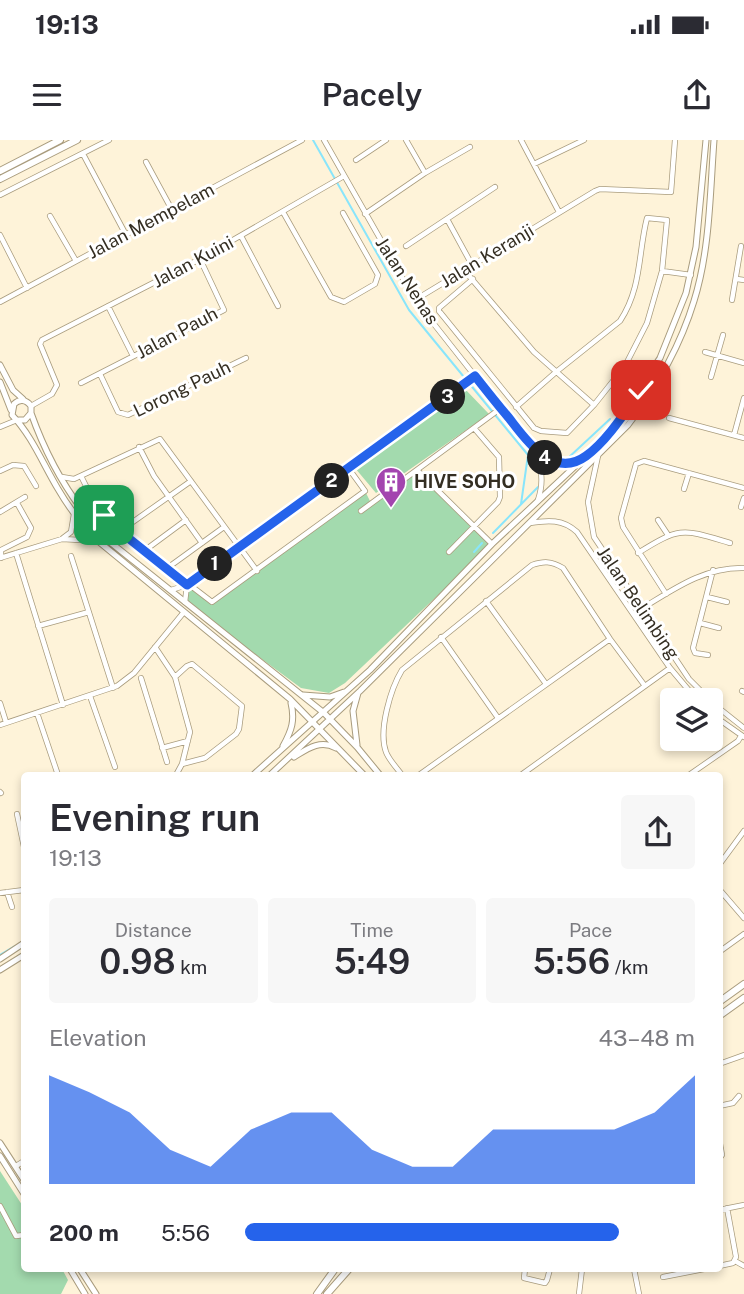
<!DOCTYPE html>
<html lang="en">
<head>
<meta charset="utf-8">
<style>
	:root { --surface:#fff; --page:#f7f7f7; --text:#2b2b33; --muted:#7c7c81; --accent:#2563eb }
	body { margin:0; font-family:"Public Sans",sans-serif; background:var(--page); color:var(--text); height:100vh; display:flex; flex-direction:column; font-size:26px; white-space:nowrap }
	* { box-sizing:border-box; margin:0 }
	p { font-size:23px; color:var(--muted) }
	.icon { flex:none; width:38px; height:38px; fill:none; stroke:currentColor; stroke-width:2; stroke-linecap:round; stroke-linejoin:round }
	.map { position:relative; flex:1; overflow:hidden }
	.details { position:absolute; left:21px; top:632px; width:702px; height:500px; display:flex; flex-direction:column; background:var(--surface); border-radius:7px; box-shadow:0 4px 10px #0003 }
	.details>* { flex:none }
	.tools { position:absolute; left:660px; top:548px; display:grid; gap:14px }
	.tools a { display:grid; place-items:center; width:63px; height:63px; border-radius:7px; background:var(--surface); box-shadow:0 4px 10px #0003; font-size:35px }
	.pin { position:absolute; display:grid; place-items:center; width:60px; height:60px; color:#fff; margin:-30px; border-radius:14px; box-shadow:0 4px 10px #0006 }
	.km { position:absolute; width:35px; height:35px; margin:-18px; border-radius:50%; background:#222; color:#fff; font-size:19px; line-height:35px; text-align:center }
	.round { display:grid; place-items:center; flex:none; width:74px; height:74px; border-radius:7px; background:var(--page) }
	.summary { display:flex; align-items:center; justify-content:space-between; height:119px; padding:0 28px }
	h1 { font-size:38px; font-weight:600; line-height:52px }
	.figures { display:grid; grid-template-columns:repeat(3,1fr); gap:10px; height:119px; padding:7px 28px }
	.figures div { display:grid; align-content:center; border-radius:7px; background:var(--page); text-align:center }
	.figures b { font-size:35px; font-weight:600 }
	.figures small { font-size:19px; font-weight:400 }
	.figures p { font-size:19px }
	.chart { height:196px; padding:14px 28px }
	.chart p { display:flex; justify-content:space-between }
	.chart svg { width:100%; height:126px; margin-top:7px; fill:var(--accent); opacity:.7 }
	ul { padding:0 28px; list-style:none; font-size:23px }
	li { display:grid; grid-template-columns:112px 84px 1fr; align-items:center; height:52px }
	li i { height:18px; border-radius:9px; background:var(--accent) }
	.status { display:flex; justify-content:space-between; align-items:center; height:49px; padding:0 35px; background:var(--surface); direction:ltr }
	.status svg { height:19px; fill:currentColor }
	header { display:flex; justify-content:space-between; align-items:center; height:91px; padding:0 28px; background:var(--surface); font-size:32px; font-weight:600 }
	.map>svg:first-child { display:block }
	.green { fill:#a3daae }
	.lines { fill:none; stroke-linecap:round; stroke-linejoin:round }
	.stream { stroke:#89e5fb; stroke-width:2 }
	.street-casing { stroke:#a99c7e; stroke-width:6 }
	.secondary-casing { stroke:#a99c7e; stroke-width:7 }
	.primary-casing { stroke:#a99c7e; stroke-width:8 }
	.street { stroke:#fff; stroke-width:4.5 }
	.secondary { stroke:#fff; stroke-width:5 }
	.primary { stroke:#fff; stroke-width:6 }
	.route-casing { stroke:#fff; stroke-width:14 }
	.route { stroke:#2563eb; stroke-width:9 }
	.labels { text-anchor:middle; stroke-width:6; stroke-linejoin:round; paint-order:stroke }
	.street-label { font-size:18px; fill:#342e22; stroke:#fff }
	.poi-label { font-size:18px; font-weight:bold; fill:#342e22; stroke:#fff; text-anchor:start }
</style>
</head>
<body>
<div class="status"><b>19:13</b><svg viewBox="0 0 49 12"><path d="M0 12V9h3v3zM5 12V6h3v6zM10 12V3h3v9zM15 12V0h3v12zM26 1h20v11H26zM47 4h2v5h-2z"/></svg></div>
<header><svg class="icon" aria-label="menu" viewBox="0 0 24 24"><path d="M4 6h16M4 12h16M4 18h16"/></svg>Pacely<svg class="icon" aria-label="share" viewBox="0 0 24 24"><path d="M12 15V3M7 8l5-5 5 5M5 13v7h14v-7"/></svg></header>
<div class="map">
<svg width="744" height="1154" viewBox="0 0 744 1154">
	<rect width="100%" height="100%" fill="#fef3d9"/>
	<path class="green" d="M 464,248 L 489,274 L 376,353 L 355,328 Z
		M 417,330 L 492,404 L 345,543 L 329,553 L 301,548 L 185,462 L 187,445 L 210,462 L 365,351 L 371,363 Z
		M 0,1031 L 24,1068 L 24,1129 L 62,1129 L 68,1140 L 61,1154 L 0,1154 Z"/>
	<g class="lines">
		<path class="stream" d="M 313,0 L 409,170 L 528,315 L 521,364
			M 567,319 L 610,279
			M 493,393 L 538,347
			M 474,412 L 482,403
			M 0,815 L 15,806"/>
		<g class="street-casing">
			<path id="street" d="M 324,0 L 415,160 L 531,307 C 541,325 545,339 538,360
				M 406,0 L 425,33
				M 521,0 L 559,72
				M 83,14 L 126,95
				M 356,20 L 386,0
				M 146,22 L 172,70
				M 534,24 L 584,0
				M 0,55 L 109,0
				M 283,72 L 331,157 L 344,162 L 375,144 L 378,135 L 343,73
				M 365,74 L 425,33 L 470,7
				M 50,76 L 76,121
				M 447,79 L 472,125
				M 0,95 L 27,148
				M 241,96 L 278,166
				M 406,106 L 495,47
				M 464,130 L 534,212 L 594,265
				M 662,131 L 691,135
				M 473,139 L 439,168 L 439,171 L 534,288 L 541,291 L 567,293 L 594,265 L 625,226 L 647,183 L 662,131 L 667,80 L 647,78 C 638,113 642,148 620,181 L 556,232 L 516,267
				M 737,139 L 744,140
				M 415,160 L 595,51 L 600,49 L 671,52 L 675,0
				M 732,160 L 741,106
				M 0,162 L 302,0
				M 108,166 L 133,216
				M 705,212 L 744,223
				M 625,226 C 635,233 638,238 641,249
				M 100,234 L 118,272 L 128,275 L 246,218
				M 711,237 L 723,195
				M 81,243 L 224,170 L 200,119
				M 31,266 L 52,254 L 57,245 L 40,204 L 42,200 L 200,119 L 344,36
				M 669,278 L 744,298
				M 0,287 L 17,280
				M 734,295 L 744,258
				M 139,307 L 154,336 L 202,403
				M 534,309 C 549,322 565,326 583,317
				M 598,316 L 588,362 L 594,397 L 689,539 L 710,560
				M 417,330 L 492,404
				M 0,331 L 13,325 L 24,326 L 36,346
				M 81,336 L 92,358 L 122,393 L 212,462 L 365,351 L 349,329
				M 62,337 L 74,339 L 160,299 L 257,431
				M 684,349 L 689,333
				M 741,367 L 744,358
				M 361,371 L 501,268
				M 0,372 L 25,357
				M 658,380 L 668,395
				M 530,383 C 548,380 563,379 577,392 L 670,528 L 697,560
				M 120,391 L 191,341
				M 63,398 L 71,392 L 74,374
				M 144,411 L 186,380
				M 449,412 L 498,362 L 500,357 L 499,317 L 474,288
				M 16,413 L 63,565
				M 638,413 C 681,386 683,389 730,403
				M 71,416 L 113,548
				M 0,418 L 62,399 L 97,401
				M 1,418 L 1,410 L 27,397 L 31,388 L 17,363
				M 166,429 L 224,387
				M 171,450 L 187,445 L 475,236
				M 666,454 L 623,387 L 621,378 L 636,324 L 644,321 L 744,348
				M 707,457 L 727,462
				M 486,461 L 546,544
				M 185,462 L 187,445
				M 641,469 C 674,449 704,427 744,428
				M 700,483 L 719,488
				M 38,486 L 89,472
				M 441,497 L 498,578
				M 155,507 L 175,537 L 190,592 L 182,624 L 176,635
				M 708,515 L 695,513 L 693,508 L 713,430
				M 175,537 L 187,526 L 192,524 L 242,566 L 239,589 L 236,594 L 205,618 L 182,624
				M 141,538 L 167,622
				M 742,551 L 744,552
				M 90,556 L 115,627
				M 710,561 L 744,588
				M 0,563 L 6,582
				M 37,573 L 58,635
				M 710,573 L 744,597
				M 0,585 L 117,546 L 134,533 L 184,472
				M 162,608 L 188,601
				M 402,635 C 397,628 389,620 386,612 C 378,590 391,548 402,530 L 532,425 C 544,421 551,421 563,428 L 610,499 L 645,546
				M 419,635 L 610,499
				M 521,635 L 670,528
				M 689,635 L 738,601 L 741,596
				M 0,652 L 1,653
				M 17,674 L 24,707
				M 719,725 L 744,691
				M 719,749 L 744,778
				M 7,752 L 12,767
				M 0,753 L 24,750
				M 719,812 L 744,794
				M 719,924 L 744,915
				M 719,966 L 733,963 L 739,956
				M 719,998 L 722,1015 L 719,1019
				M 16,1026 L 24,1021
				M 0,1066 L 16,1096 L 24,1095
				M 719,1070 L 744,1065
				M 735,1121 L 744,1126
				M 719,1126 L 733,1123 L 736,1117 L 727,1068
				M 525,1129 L 524,1138 L 545,1143 L 547,1140 L 550,1129
				M 634,1129 L 639,1154
				M 663,1137 L 704,1129
				M 579,1154 L 582,1129"/>
		</g>
		<g class="secondary-casing">
			<path id="secondary" d="M 0,225 L 13,250 L 23,259
				M 0,242 L 11,270
				M 31,273 C 48,321 75,367 110,402 L 324,573 L 357,607 L 380,635
				M 19,280 L 25,280 L 31,273 L 31,266 C 26,259 19,259 14,264 L 12,275 C 32,296 43,324 58,349 C 69,368 82,385 98,401 L 290,559 L 364,635
				M 303,555 L 330,557 L 344,552
				M 357,605 L 353,571 L 358,553
				M 283,606 C 292,590 295,580 291,563
				M 294,617 C 307,609 320,599 336,608
				M 253,635 L 370,530 L 492,404 L 586,316 L 620,279 L 660,218 L 686,153 L 696,107 L 706,0
				M 270,635 L 360,551 L 628,285 C 657,247 680,207 694,161 C 710,110 710,53 714,0
				M 0,819 L 24,803
				M 0,830 L 24,815
				M 0,1003 L 24,1040
				M 0,1016 L 24,1054
				M 70,1129 L 85,1154
				M 80,1129 L 96,1154"/>
		</g>
		<g class="primary-casing">
			<path id="primary" d="M 0,31 L 60,0
				M 0,39 L 77,0
				M 719,862 L 744,844
				M 719,876 L 744,858
				M 317,1154 L 335,1129
				M 327,1154 L 349,1129"/>
		</g>
		<use href="#street" class="street"/>
		<use href="#secondary" class="secondary"/>
		<use href="#primary" class="primary"/>
	</g>
	<g class="lines">
		<g class="route-casing">
			<path id="route" d="M 104,375 L 122,393 L 187,445 L 475,236 C 486,250 497,264 509,278 C 526,300 553,340 586,316 C 607,301 626,271 641,250"/>
		</g>
		<use href="#route" class="route"/>
	</g>
	<defs>
		<g id="building-pin" transform="scale(1.575)"><path d="M0 17L-7.5 6A9.5 9.5 0 1 1 7.5 6Z" fill="#a345af" stroke="#fff"/><path d="M-4-6H4V6H1V3H-1V6H-4ZM-2.5-4.3h1.7v1.8h-1.7ZM.8-4.3h1.7v1.8H.8ZM-2.5-1h1.7V.8h-1.7ZM.8-1h1.7V.8H.8Z" fill="#fff"/></g>
	</defs>
	<g fill-rule="evenodd">
		<use href="#building-pin" x="391" y="342"/>
	</g>
	<g class="labels">
		<g class="street-label">
			<text transform="translate(151 81) rotate(-28)" y="6">Jalan Mempelam</text>
			<text transform="translate(487 116) rotate(-31)" y="6">Jalan Keranji</text>
			<text transform="translate(193 122) rotate(-28)" y="6">Jalan Kuini</text>
			<text transform="translate(407 141) rotate(57)" y="6">Jalan Nenas</text>
			<text transform="translate(177 193) rotate(-28)" y="6">Jalan Pauh</text>
			<text transform="translate(182 249) rotate(-26)" y="6">Lorong Pauh</text>
			<text transform="translate(638 463) rotate(56)" y="6">Jalan Belimbing</text>
		</g>
		<g class="poi-label">
			<text x="414" y="348">HIVE SOHO</text>
		</g>
	</g>
</svg>
<div class="tools">
<a><svg class="icon" aria-label="layers" viewBox="0 0 24 24"><path d="M12 4l9 5-9 5-9-5zM3 14l9 5 9-5"/></svg></a>
</div>
<div class="pin" style="left:104px;top:375px;background:#1e9e55"><svg class="icon" aria-label="arrive" viewBox="0 0 24 24"><path d="M6 21V4h12l-3 4 3 4H6"/></svg></div>
<div class="pin" style="left:641px;top:250px;background:#d93025"><svg class="icon" aria-label="check" viewBox="0 0 24 24"><path d="M5 12l5 5 9-10"/></svg></div>
<b class="km" style="left:215px;top:424px">1</b>
<b class="km" style="left:332px;top:341px">2</b>
<b class="km" style="left:448px;top:257px">3</b>
<b class="km" style="left:545px;top:318px">4</b>
<section class="details">
<div class="summary"><div><h1>Evening run</h1><p>19:13</p></div><a class="round"><svg class="icon" aria-label="share" viewBox="0 0 24 24"><path d="M12 15V3M7 8l5-5 5 5M5 13v7h14v-7"/></svg></a></div>
<div class="figures">
<div><p>Distance</p><b>0.98<small> km</small></b></div>
<div><p>Time</p><b>5:49</b></div>
<div><p>Pace</p><b>5:56<small> /km</small></b></div>
</div>
<div class="chart"><p><span>Elevation</span>43–48 m</p>
<svg viewBox="0 0 160 44" preserveAspectRatio="none"><path d="M0 44V6L10 12L20 19L30 32L40 38L50 25L60 19L70 19L80 32L90 38L100 38L110 25L120 25L130 25L140 25L150 19L160 6V44z"/></svg>
</div>
<ul>
<li><b>200 m</b>5:56<i style="width:83%"></i></li>
</ul>
</section>
</div>
</body>
</html>
